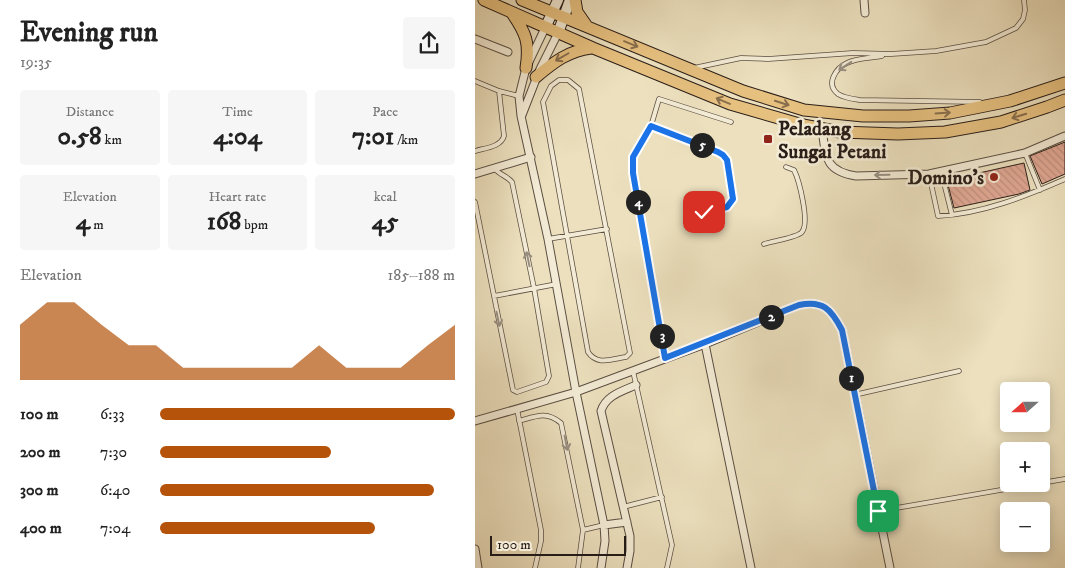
<!DOCTYPE html>
<html lang="en">
<head>
<meta charset="utf-8">
<style>
	:root { --surface:#fff; --page:#f6f6f6; --text:#222; --muted:#767676; --accent:#b45309 }
	body { margin:0; font-family:"IM FELL DW Pica",serif; background:var(--page); color:var(--text); height:100vh; display:flex; flex-direction:column; font-size:19px; white-space:nowrap }
	* { box-sizing:border-box; margin:0 }
	p { font-size:16px; color:var(--muted) }
	.icon { flex:none; width:28px; height:28px; fill:none; stroke:currentColor; stroke-width:2; stroke-linecap:round; stroke-linejoin:round }
	.map { position:relative; flex:1; overflow:hidden }
	.drawer { display:flex; flex-direction:column; background:var(--surface); width:475px }
	.drawer>* { flex:none }
	.needle { width:32px; rotate:249deg }
	.tools { position:absolute; left:525px; top:382px; display:grid; gap:10px }
	.tools a { display:grid; place-items:center; width:50px; height:50px; border-radius:5px; background:var(--surface); box-shadow:0 2px 12px #0003; font-size:25px }
	.scale { position:absolute; left:15px; bottom:12px; width:136px; box-sizing:border-box; padding-left:5px; border:2px solid #291d18; border-top:0; font-size:14px; line-height:18px; white-space:nowrap; color:#291d18; -webkit-text-stroke:4px #f3ebd5; paint-order:stroke }
	.pin { position:absolute; display:grid; place-items:center; width:42px; height:42px; color:#fff; margin:-21px; border-radius:10px; box-shadow:0 2px 8px #0006 }
	.km { position:absolute; width:25px; height:25px; margin:-12px; border-radius:50%; background:#222; color:#fff; font-size:14px; line-height:25px; text-align:center }
	.round { display:grid; place-items:center; flex:none; width:52px; height:52px; border-radius:5px; background:var(--page) }
	.headline { display:flex; align-items:center; justify-content:space-between; height:85px; padding:0 20px }
	h1 { font-size:28px; font-weight:700; line-height:38px }
	.metrics { display:grid; grid-template-columns:repeat(3,1fr); gap:8px; height:85px; padding:5px 20px }
	.metrics div { display:grid; align-content:center; border-radius:5px; background:var(--page); text-align:center }
	.metrics b { font-size:25px; font-weight:700 }
	.metrics small { font-size:14px; font-weight:400 }
	.metrics p { font-size:14px }
	.chart { height:140px; padding:10px 20px }
	.chart p { display:flex; justify-content:space-between }
	.chart svg { width:100%; height:90px; margin-top:5px; fill:var(--accent); opacity:.7 }
	ul { padding:0 20px; list-style:none; font-size:16px }
	li { display:grid; grid-template-columns:80px 60px 1fr; align-items:center; height:38px }
	li i { height:12px; border-radius:6px; background:var(--accent) }
	main { display:flex; flex:1; min-height:0 }
	.map>svg:first-child { display:block }
	.building { fill:url(#building-back-hatch); stroke:#291d18 }
	.lines { fill:none; stroke-linecap:round; stroke-linejoin:round }
	.lane-casing { stroke:#5a4e42; stroke-width:5.5 }
	.street-casing { stroke:#5a4e42; stroke-width:9 }
	.secondary-casing { stroke:#291d18; stroke-width:12 }
	.primary-casing { stroke:#291d18; stroke-width:13 }
	.lane { stroke:#f3ebd5; stroke-width:4 }
	.street { stroke:#f3ebd5; stroke-width:7 }
	.secondary { stroke:#f3ebd5; stroke-width:10 }
	.primary { stroke:#e6c07f; stroke-width:11 }
	.oneway { stroke:#886e4c }
	.oneway2 { stroke:#988e80 }
	.route-casing { stroke:#fff; stroke-width:10 }
	.route { stroke:#1a73e8; stroke-width:6 }
	.poi-dot { fill:#8f2418; stroke:#f3ebd5; stroke-width:2 }
	.labels { text-anchor:middle; stroke-width:5; stroke-linejoin:round; paint-order:stroke }
	.poi-label { font-size:20px; font-weight:bold; fill:#291d18; stroke:#f3ebd5; text-anchor:start }
</style>
</head>
<body>
<main>
<section class="drawer">
<div class="headline"><div><h1>Evening run</h1><p>19:35</p></div><a class="round"><svg class="icon" aria-label="share" viewBox="0 0 24 24"><path d="M12 15V3M7 8l5-5 5 5M5 13v7h14v-7"/></svg></a></div>
<div class="metrics">
<div><p>Distance</p><b>0.58<small> km</small></b></div>
<div><p>Time</p><b>4:04</b></div>
<div><p>Pace</p><b>7:01<small> /km</small></b></div>
</div>
<div class="metrics">
<div><p>Elevation</p><b>4<small> m</small></b></div>
<div><p>Heart rate</p><b>168<small> bpm</small></b></div>
<div><p>kcal</p><b>45</b></div>
</div>
<div class="chart"><p><span>Elevation</span>185–188 m</p>
<svg viewBox="0 0 160 44" preserveAspectRatio="none"><path d="M0 44V17L10 6L20 6L30 17L40 27L50 27L60 38L70 38L80 38L90 38L100 38L110 27L120 38L130 38L140 38L150 27L160 17V44z"/></svg>
</div>
<ul>
<li><b>100 m</b>6:33<i style="width:100%"></i></li>
<li><b>200 m</b>7:30<i style="width:58%"></i></li>
<li><b>300 m</b>6:40<i style="width:93%"></i></li>
<li><b>400 m</b>7:04<i style="width:73%"></i></li>
</ul>
</section>
<div class="map">
<svg width="590" height="568" viewBox="0 0 590 568">
	<defs>
		<pattern id="building-back-hatch" width="6" height="6" patternUnits="userSpaceOnUse" patternTransform="scale(1.25)"><rect width="6" height="6" fill="#dfa692"/><path d="M-1 5l2 2M0 0l6 6M5-1l2 2" fill="none" stroke="#bf8e7d"/></pattern>
	</defs>
	<rect width="100%" height="100%" fill="#ece0be"/>
	<filter id="stains"><feTurbulence type="fractalNoise" baseFrequency=".004" numOctaves="4"/><feColorMatrix values="0 0 0 0 .2 0 0 0 0 .09 0 0 0 0 .02 0 0 0 .5 -.17"/></filter>
	<radialGradient id="worn" r=".72"><stop offset=".6" stop-color="#630" stop-opacity="0"/><stop offset="1" stop-color="#630" stop-opacity=".3"/></radialGradient>
	<path class="building" d="M 590,142 L 590,174 L 567,184 L 555,156 Z
		M 549,163 L 555,190 L 544,194 L 479,208 L 473,185 L 477,179 Z"/>
	<g class="lines">
		<g class="lane-casing">
			<path id="lane" d="M 407,56 C 396,58 381,58 372,63 C 361,68 350,84 363,94 C 369,98 378,99 385,100 L 505,102
				M 219,68 L 266,58 L 293,59 L 378,53 L 416,54 L 461,51 L 511,42 L 541,28 L 548,19 L 550,10 L 549,0
				M 84,80 L 93,80 L 104,89 L 155,353 L 151,357 C 137,359 122,366 113,352 L 68,102 L 76,86 Z
				M 0,81 L 24,91 L 44,96
				M 176,126 L 184,99 L 256,122
				M 0,151 C 10,148 26,147 29,136 L 24,91
				M 550,153 L 565,190
				M 466,171 L 477,215
				M 454,174 L 463,216 C 507,214 551,196 590,179
				M 0,202 L 38,390 L 42,392 L 71,382 L 74,376 L 59,288 L 37,182 C 32,176 25,175 20,169
				M 73,239 L 132,229
				M 289,244 C 297,241 322,238 327,232 C 335,222 324,180 319,170 L 311,167
				M 19,296 L 82,284
				M 191,358 L 158,173 L 158,157 L 176,126 L 243,152 L 252,160 L 258,199 L 252,207 L 229,212
				M 158,371 L 197,545 L 192,568
				M 379,395 L 484,371
				M 42,409 L 66,530 L 66,541 L 60,568
				M 44,421 C 62,416 71,411 86,423 L 108,530 L 103,568
				M 566,483 L 590,479
				M 148,507 L 187,497
				M 404,511 L 560,484
				M 108,530 L 129,525"/>
		</g>
		<g class="street-casing">
			<path id="street" d="M 389,0 L 390,13
				M 71,26 L 51,68 L 44,96 L 46,116 L 73,239 L 101,392 L 129,525 L 130,541 L 126,568
				M 0,39 L 33,52
				M 47,115 L 65,69 L 83,33
				M 347,129 C 351,156 349,171 381,176 L 454,174 L 550,153 L 590,136
				M 0,174 L 56,157
				M 230,344 L 276,568
				M 0,421 L 101,392 L 230,344 L 324,305 C 348,300 356,309 367,330 L 415,568
				M 129,525 L 152,522
				M 0,549 L 3,568
				M 152,568 L 155,551 L 155,536 L 126,411 C 131,395 148,391 161,385"/>
		</g>
		<g class="secondary-casing">
			<path id="secondary" d="M 71,26 L 83,0
				M 83,33 L 95,0"/>
		</g>
		<g class="primary-casing">
			<path id="primary" d="M 9,0 L 118,48 L 255,104 L 328,125 L 365,132 L 423,134 L 470,132 L 526,122 L 572,107 L 590,100
				M 47,0 L 268,91 L 329,110 L 388,116 L 434,116 L 475,113 L 535,101 L 590,83
				M 100,0 L 102,12 L 111,25
				M 37,13 C 51,33 55,43 51,68
				M 61,77 C 79,62 93,51 116,48"/>
		</g>
		<use href="#lane" class="lane"/>
		<use href="#street" class="street"/>
		<use href="#secondary" class="secondary"/>
		<use href="#primary" class="primary"/>
	</g>
	<defs><path id="oneway-shaft" d="M-6 0H5M1.5-3L5.5 0L1.5 3" fill="none" stroke-width="1.6" stroke-linecap="round" stroke-linejoin="round" transform="scale(1.25)"/></defs>
	<g class="oneway">
		<use href="#oneway-shaft" transform="translate(156 44) rotate(22)"/>
		<use href="#oneway-shaft" transform="translate(87 57) rotate(150)"/>
		<use href="#oneway-shaft" transform="translate(248 101) rotate(-157)"/>
		<use href="#oneway-shaft" transform="translate(307 103) rotate(18)"/>
		<use href="#oneway-shaft" transform="translate(468 113) rotate(-4)"/>
		<use href="#oneway-shaft" transform="translate(544 116) rotate(163)"/>
	</g>
	<g class="oneway2">
		<use href="#oneway-shaft" transform="translate(370 66) rotate(147)"/>
		<use href="#oneway-shaft" transform="translate(407 175) rotate(179)"/>
		<use href="#oneway-shaft" transform="translate(53 259) rotate(-102)"/>
		<use href="#oneway-shaft" transform="translate(23 319) rotate(78)"/>
		<use href="#oneway-shaft" transform="translate(91 443) rotate(79)"/>
	</g>
	<g class="lines">
		<g class="route-casing">
			<path id="route" d="M 229,212 L 252,207 L 258,199 L 252,160 L 248,155 L 243,152 L 176,126 L 158,157 L 158,173 L 190,358 L 324,305 C 348,300 356,309 367,330 L 403,511"/>
		</g>
		<use href="#route" class="route"/>
	</g>
	<g class="poi-dot">
		<rect x="288" y="134" width="10" height="10" rx="2.5"/>
		<circle cx="519" cy="177" r="5"/>
	</g>
	<g class="labels">
		<g class="poi-label">
			<text x="303" y="135">Peladang<tspan x="303" dy="23">Sungai Petani</tspan></text>
			<text x="509" y="184" text-anchor="end">Domino's</text>
		</g>
	</g>
	<rect width="100%" height="100%" filter="url(#stains)"/>
	<rect width="100%" height="100%" fill="url(#worn)"/>
</svg>
<div class="tools">
<a><svg class="needle" viewBox="-14 -14 28 28"><path d="M0-13l5 13h-10z" fill="#e53935"/><path d="M0 13l5-13h-10z" fill="#767676"/></svg></a>
<a>+</a>
<a>−</a>
</div>
<div class="scale">100 m</div>
<div class="pin" style="left:403px;top:511px;background:#1e9e55"><svg class="icon" aria-label="arrive" viewBox="0 0 24 24"><path d="M6 21V4h12l-3 4 3 4H6"/></svg></div>
<div class="pin" style="left:229px;top:212px;background:#d93025"><svg class="icon" aria-label="check" viewBox="0 0 24 24"><path d="M5 12l5 5 9-10"/></svg></div>
<b class="km" style="left:376px;top:378px">1</b>
<b class="km" style="left:296px;top:317px">2</b>
<b class="km" style="left:187px;top:336px">3</b>
<b class="km" style="left:163px;top:202px">4</b>
<b class="km" style="left:227px;top:145px">5</b>
</div>
</main>
</body>
</html>
